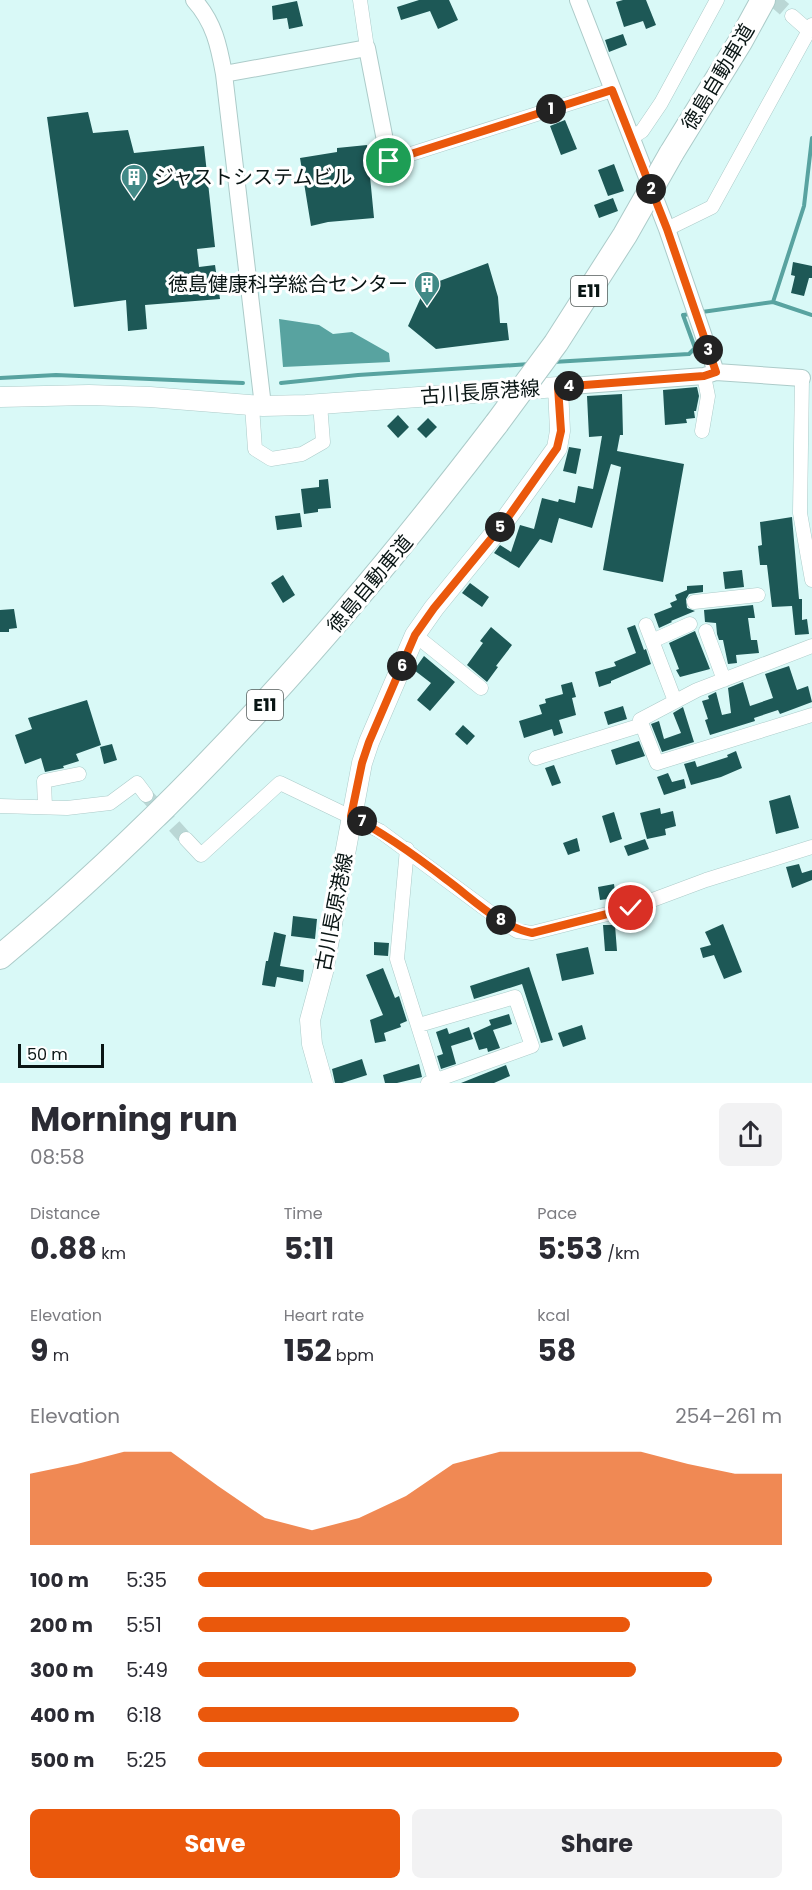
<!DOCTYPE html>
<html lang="en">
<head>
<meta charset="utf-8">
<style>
	:root { --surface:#fff; --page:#f2f2f3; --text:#2b2b33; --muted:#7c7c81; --accent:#ea580c }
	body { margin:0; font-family:Poppins,"Noto Sans JP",sans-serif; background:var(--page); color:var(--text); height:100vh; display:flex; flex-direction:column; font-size:22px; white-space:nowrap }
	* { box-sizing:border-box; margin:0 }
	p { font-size:20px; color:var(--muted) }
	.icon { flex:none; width:33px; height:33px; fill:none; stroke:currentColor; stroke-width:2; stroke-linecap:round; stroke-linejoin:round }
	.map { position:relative; height:1083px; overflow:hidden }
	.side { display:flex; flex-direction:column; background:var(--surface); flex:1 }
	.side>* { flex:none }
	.scale { position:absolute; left:18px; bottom:15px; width:86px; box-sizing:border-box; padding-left:6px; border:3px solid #091514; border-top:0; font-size:16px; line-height:21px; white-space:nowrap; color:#091514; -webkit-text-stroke:4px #fff; paint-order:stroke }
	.pin { position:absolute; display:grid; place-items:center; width:51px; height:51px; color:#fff; margin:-26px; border:3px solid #fff; border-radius:50%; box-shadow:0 2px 6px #0007 }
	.km { position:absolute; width:30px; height:30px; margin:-15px; border-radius:50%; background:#222; color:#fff; font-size:16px; line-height:30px; text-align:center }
	.round { display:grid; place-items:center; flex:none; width:63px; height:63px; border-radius:9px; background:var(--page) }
	.headline { display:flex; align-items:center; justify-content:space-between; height:102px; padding:0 30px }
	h1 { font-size:33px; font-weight:700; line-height:45px }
	.metrics { display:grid; grid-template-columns:repeat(3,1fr); gap:9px; height:102px; padding:6px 30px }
	.metrics div { display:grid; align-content:center }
	.metrics b { font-size:30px; font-weight:700 }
	.metrics small { font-size:16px; font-weight:400 }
	.metrics p { font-size:16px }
	.chart { height:168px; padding:12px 30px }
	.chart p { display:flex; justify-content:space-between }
	.chart svg { width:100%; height:108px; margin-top:6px; fill:var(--accent); opacity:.7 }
	.cta { display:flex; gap:12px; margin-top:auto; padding:12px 30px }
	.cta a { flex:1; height:69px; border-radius:9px; background:var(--accent); color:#fff; font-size:24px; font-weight:700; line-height:69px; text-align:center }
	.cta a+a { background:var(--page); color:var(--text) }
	ul { padding:0 30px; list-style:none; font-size:20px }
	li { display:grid; grid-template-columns:96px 72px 1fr; align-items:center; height:45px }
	li i { height:15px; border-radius:8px; background:var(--accent) }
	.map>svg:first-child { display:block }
	.water { fill:#58a3a0 }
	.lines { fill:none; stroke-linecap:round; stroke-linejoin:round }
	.stream { stroke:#58a3a0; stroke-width:4 }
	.building { fill:#1d5856 }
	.minor-tunnel { stroke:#bad7d5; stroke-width:14; stroke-dasharray:14 7; stroke-linecap:butt }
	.minor-casing { stroke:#accbc9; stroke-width:15 }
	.tertiary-casing { stroke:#accbc9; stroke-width:18 }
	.secondary-casing { stroke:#accbc9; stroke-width:21 }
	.motorway-casing { stroke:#accbc9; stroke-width:26 }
	.minor { stroke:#fff; stroke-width:14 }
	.tertiary { stroke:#fff; stroke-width:16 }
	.secondary { stroke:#fff; stroke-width:20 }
	.motorway { stroke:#fff; stroke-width:24 }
	.motorway-bridge-casing { stroke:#accbc9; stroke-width:26; stroke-linecap:butt }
	.motorway-bridge { stroke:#fff; stroke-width:24 }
	.route-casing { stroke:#fff; stroke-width:12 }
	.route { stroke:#ea580c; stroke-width:8 }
	.labels { text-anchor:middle; stroke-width:6; stroke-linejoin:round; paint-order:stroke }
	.shield { fill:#fff; stroke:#535b5a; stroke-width:1.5 }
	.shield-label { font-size:18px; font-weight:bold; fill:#091514 }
	.street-label { font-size:20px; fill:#091514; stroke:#fff }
	.poi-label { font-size:20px; fill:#091514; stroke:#fff; text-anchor:start }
</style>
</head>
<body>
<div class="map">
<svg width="812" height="1083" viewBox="0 0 812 1083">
	<rect width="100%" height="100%" fill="#d9f9f7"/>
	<path class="water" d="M 279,319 L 319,325 L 333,334 L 352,332 L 389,353 L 390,362 L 283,367 Z"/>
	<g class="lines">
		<path class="stream" d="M 773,302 L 804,206 L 812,138
			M 702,312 L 773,302 L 812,315
			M 553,362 L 689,354 L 695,348 L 683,315 L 691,314
			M 0,378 L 56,375 L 243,383
			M 281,383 L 358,375 L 530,364"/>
	</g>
	<path class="building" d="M 419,0 L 449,0 L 458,20 L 438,29 L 430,11 L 401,20 L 397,7 Z
		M 623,0 L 646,0 L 656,25 L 646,29 L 643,21 L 624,27 L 616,2 Z
		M 297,1 L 303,26 L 289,29 L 287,18 L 273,20 L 272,6 Z
		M 623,34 L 627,45 L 609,52 L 605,40 Z
		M 88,112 L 93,133 L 128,130 L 134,153 L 204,146 L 215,247 L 197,249 L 199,267 L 215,265 L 220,299 L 145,305 L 147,329 L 128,331 L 126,300 L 74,307 L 47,117 Z
		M 565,120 L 577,149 L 561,155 L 550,126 Z
		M 367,145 L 374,218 L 328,222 L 311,226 L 300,158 L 337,152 L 337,148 Z
		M 614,164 L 624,191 L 608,196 L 598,170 Z
		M 613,198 L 618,211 L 599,218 L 594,205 Z
		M 793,262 L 812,266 L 812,278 L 809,278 L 804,296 L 791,293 L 795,276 L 791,275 Z
		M 488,263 L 498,297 L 500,323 L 507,323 L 509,340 L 436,349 L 408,326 L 426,286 Z
		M 697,387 L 699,396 L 696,411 L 694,411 L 695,418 L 686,419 L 687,423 L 665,425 L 663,390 Z
		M 622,394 L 623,435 L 620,435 L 617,451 L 684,464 L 663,582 L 603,570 L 621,467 L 611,464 L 592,528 L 559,518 L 552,543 L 540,539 L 519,568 L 494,553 L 500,545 L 511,552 L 520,525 L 534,529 L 542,498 L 558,502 L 559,499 L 575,503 L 578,486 L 593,489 L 602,436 L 589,437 L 587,396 Z
		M 398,415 L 409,427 L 398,438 L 387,426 Z
		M 428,418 L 437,427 L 426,438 L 417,429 Z
		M 569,447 L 581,449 L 576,474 L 563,471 Z
		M 328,479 L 331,508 L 318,509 L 318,512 L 304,514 L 301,489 L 319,487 L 319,480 Z
		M 300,513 L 302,527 L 277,530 L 275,516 Z
		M 792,517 L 799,599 L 802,599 L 802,620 L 807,619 L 809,634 L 795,635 L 792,606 L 772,607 L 767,565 L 760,565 L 758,546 L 762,545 L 760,522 Z
		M 742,570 L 744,587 L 725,589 L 723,572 Z
		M 283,575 L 295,595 L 283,603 L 271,583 Z
		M 470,583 L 489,597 L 482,607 L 462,593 Z
		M 703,585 L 703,592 L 689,594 L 686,599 L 687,608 L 695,611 L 671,621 L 672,622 L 659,628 L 654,614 L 672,607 L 670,603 L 677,600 L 675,595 L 687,590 L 687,586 Z
		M 753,605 L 755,618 L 748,618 L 751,640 L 757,640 L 759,653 L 736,655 L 737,663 L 728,664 L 723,640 L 719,640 L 717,634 L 716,623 L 705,622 L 704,610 Z
		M 14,609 L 17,628 L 9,629 L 9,632 L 0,632 L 0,610 Z
		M 635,625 L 644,650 L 646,649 L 651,664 L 611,681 L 611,683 L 599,687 L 595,672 L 616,666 L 614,662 L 636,653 L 627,628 Z
		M 491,627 L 512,645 L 496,666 L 498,667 L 487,682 L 467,665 L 483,643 L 480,641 Z
		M 695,631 L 710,669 L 680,677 L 676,670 L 679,669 L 669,643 Z
		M 424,656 L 455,682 L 430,711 L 417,700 L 431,683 L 414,670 Z
		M 789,666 L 797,690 L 808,686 L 812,702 L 780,714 L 778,710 L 754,718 L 755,721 L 710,735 L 705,720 L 708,719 L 702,701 L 709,699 L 708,696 L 716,692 L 722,715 L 731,713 L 728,688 L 743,682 L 750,706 L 773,698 L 765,674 Z
		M 572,682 L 576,697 L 572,698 L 576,715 L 559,720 L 563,733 L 554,736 L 552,729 L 524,738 L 519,721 L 542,714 L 539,705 L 546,703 L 545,699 L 563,694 L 561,685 Z
		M 87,700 L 101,745 L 76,754 L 79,761 L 63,766 L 64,768 L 45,772 L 41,758 L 25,764 L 15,735 L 32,729 L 28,718 Z
		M 623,706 L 627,719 L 608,725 L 604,712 Z
		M 683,707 L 694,742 L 662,752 L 651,724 L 659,721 L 664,739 L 681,733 L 673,713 Z
		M 463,725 L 475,736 L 467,745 L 455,734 Z
		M 639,741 L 645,756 L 616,765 L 611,750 Z
		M 112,744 L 117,760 L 104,764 L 100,747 Z
		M 736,751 L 742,768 L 721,777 L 691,785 L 684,764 L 695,761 L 697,767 L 728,757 L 727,755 Z
		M 554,765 L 561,783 L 552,786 L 545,768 Z
		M 668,773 L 672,782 L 684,779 L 686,788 L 664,795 L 657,777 Z
		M 790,795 L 799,828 L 776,834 L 769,801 Z
		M 660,808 L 661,814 L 673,811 L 676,826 L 665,829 L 666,835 L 647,839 L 640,813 Z
		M 614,812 L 622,839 L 610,843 L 602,816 Z
		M 577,838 L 580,851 L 568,855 L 563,843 Z
		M 645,839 L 649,849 L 628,856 L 624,846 Z
		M 799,864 L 802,873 L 812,870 L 812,880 L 792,888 L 786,867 Z
		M 614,884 L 616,898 L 600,900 L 598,887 Z
		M 293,916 L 317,919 L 315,939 L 291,936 Z
		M 723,924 L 742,972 L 724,979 L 714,955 L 703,958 L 700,948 L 711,945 L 705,932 Z
		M 603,925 L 615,925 L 617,951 L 605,951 Z
		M 274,932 L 286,935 L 280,966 L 304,970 L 303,982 L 277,977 L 275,987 L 262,985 L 266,961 L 268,961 Z
		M 374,942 L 389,943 L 388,956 L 374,955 Z
		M 588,947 L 594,974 L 562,981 L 556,954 Z
		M 529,967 L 553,1040 L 541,1043 L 522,984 L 474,999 L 470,986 Z
		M 383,968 L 395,998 L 399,996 L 407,1021 L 400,1024 L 401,1027 L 384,1033 L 386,1041 L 375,1043 L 370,1020 L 383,1015 L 366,975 Z
		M 509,1014 L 512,1024 L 493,1030 L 500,1048 L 488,1052 L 487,1048 L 479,1050 L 473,1033 L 491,1025 L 489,1020 Z
		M 582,1025 L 586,1039 L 563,1047 L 558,1033 Z
		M 469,1027 L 473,1039 L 451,1046 L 456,1064 L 441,1069 L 437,1056 L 443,1054 L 436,1032 L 447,1028 L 449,1034 Z
		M 362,1059 L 367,1075 L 342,1083 L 335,1083 L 332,1069 Z
		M 419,1064 L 422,1077 L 397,1083 L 385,1083 L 383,1075 Z
		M 506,1065 L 510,1076 L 494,1083 L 461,1083 Z"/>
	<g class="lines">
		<path class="minor-tunnel" d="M 774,0 L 792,16
			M 146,795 L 186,839"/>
		<g class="minor-casing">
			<path id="minor" d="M 360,0 L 367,48
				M 792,16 L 809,31
				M 631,138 L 642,131 L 661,103 L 717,0
				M 389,161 L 612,90
				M 667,229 L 712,207 L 812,25
				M 802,378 L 800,513 L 812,580
				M 252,406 L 255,449 L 271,459 L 302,454 L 323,442 L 320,404
				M 702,431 L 708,396 L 704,376
				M 694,602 L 758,595
				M 646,625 L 675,701
				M 706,631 L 724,680
				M 415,635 L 481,688
				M 652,641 L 690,624
				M 812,646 L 697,690 L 640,720 L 657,763 L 812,715
				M 536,758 L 642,725
				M 0,806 L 67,808 L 110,803 L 137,783 L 146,795
				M 45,807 L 44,781 L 79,774
				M 186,839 L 201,855 L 280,783 L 380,831 L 499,919 L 517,931 L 532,933 L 631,908 L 706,880 L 812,847
				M 407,849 L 397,959 L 435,1080
				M 419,1025 L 515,997 L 532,1046 L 428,1083"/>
		</g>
		<g class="tertiary-casing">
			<path id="tertiary" d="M 194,0 C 214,22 219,46 224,74 L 263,406
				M 578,0 L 667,229 L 716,372
				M 224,74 L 367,48 L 389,161
				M 558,387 L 704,376 L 716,372 L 802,378"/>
		</g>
		<g class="secondary-casing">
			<path id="secondary" d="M 0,397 L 89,395 L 150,397 L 263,406 L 306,405 L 558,387 L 560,431 L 557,448 L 503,523 L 434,608 L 415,635 L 369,742 L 362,763 L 323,972 L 310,1020 L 312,1044 L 323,1083"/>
		</g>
		<g class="motorway-casing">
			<path id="motorway" d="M 671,154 L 740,42 L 763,0
				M 0,957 C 190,799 348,618 497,423"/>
		</g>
		<use href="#minor" class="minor"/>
		<use href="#tertiary" class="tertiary"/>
		<use href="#secondary" class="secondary"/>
		<use href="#motorway" class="motorway"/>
		<g class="motorway-bridge-casing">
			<path id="motorway-bridge" d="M 497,423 L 556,343 L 625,235 L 671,154"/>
		</g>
		<use href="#motorway-bridge" class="motorway-bridge"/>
	</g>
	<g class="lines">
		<g class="route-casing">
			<path id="route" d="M 389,161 L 612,90 L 667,229 L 716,372 L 704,376 L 558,387 L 561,431 L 557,448 L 504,523 L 434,608 L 415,635 L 369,742 L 362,763 L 351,816 C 386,834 416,856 447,880 C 473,899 500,927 532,933 L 631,908"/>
		</g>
		<use href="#route" class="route"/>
	</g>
	<defs>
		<g id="building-pin" transform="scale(1.35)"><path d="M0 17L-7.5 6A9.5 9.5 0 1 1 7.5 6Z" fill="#418986" stroke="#fff"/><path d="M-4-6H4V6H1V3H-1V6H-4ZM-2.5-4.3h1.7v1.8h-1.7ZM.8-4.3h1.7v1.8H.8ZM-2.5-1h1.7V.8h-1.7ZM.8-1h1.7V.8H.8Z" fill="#fff"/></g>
	</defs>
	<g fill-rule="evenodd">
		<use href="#building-pin" x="134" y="177"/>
		<use href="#building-pin" x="427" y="284"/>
	</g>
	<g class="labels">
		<g class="shield">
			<rect x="571" y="276" width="36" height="30" rx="4.5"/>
			<rect x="247" y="690" width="36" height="30" rx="4.5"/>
		</g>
		<g class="shield-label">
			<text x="589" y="297">E11</text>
			<text x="265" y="711">E11</text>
		</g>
		<g class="street-label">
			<text transform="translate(718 77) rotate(-59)" y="7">徳島自動車道</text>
			<text transform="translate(480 392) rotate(-4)" y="7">古川長原港線</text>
			<text transform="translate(370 584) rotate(-50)" y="7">徳島自動車道</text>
			<text transform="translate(334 912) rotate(-79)" y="7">古川長原港線</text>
		</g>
		<g class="poi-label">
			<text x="154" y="184">ジャストシステムビル</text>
			<text x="408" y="291" text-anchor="end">徳島健康科学総合センター</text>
		</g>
	</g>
</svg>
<div class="scale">50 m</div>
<div class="pin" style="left:389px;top:161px;background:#1e9e55"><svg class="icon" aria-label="arrive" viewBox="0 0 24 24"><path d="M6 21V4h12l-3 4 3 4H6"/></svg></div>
<div class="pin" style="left:631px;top:908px;background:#d93025"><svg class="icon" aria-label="check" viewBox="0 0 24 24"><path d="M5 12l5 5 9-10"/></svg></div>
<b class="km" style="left:551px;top:109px">1</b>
<b class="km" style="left:651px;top:189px">2</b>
<b class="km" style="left:708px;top:350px">3</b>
<b class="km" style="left:569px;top:386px">4</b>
<b class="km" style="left:500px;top:527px">5</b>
<b class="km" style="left:402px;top:666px">6</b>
<b class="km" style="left:362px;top:821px">7</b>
<b class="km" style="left:501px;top:920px">8</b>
</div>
<section class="side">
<div class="headline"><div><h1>Morning run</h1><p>08:58</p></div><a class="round"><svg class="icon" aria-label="share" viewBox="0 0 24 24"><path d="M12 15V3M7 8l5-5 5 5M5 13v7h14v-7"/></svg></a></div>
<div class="metrics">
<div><p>Distance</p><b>0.88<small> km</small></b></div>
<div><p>Time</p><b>5:11</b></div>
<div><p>Pace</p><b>5:53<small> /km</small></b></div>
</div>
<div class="metrics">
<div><p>Elevation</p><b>9<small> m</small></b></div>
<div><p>Heart rate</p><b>152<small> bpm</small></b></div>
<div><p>kcal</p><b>58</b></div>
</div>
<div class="chart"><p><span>Elevation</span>254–261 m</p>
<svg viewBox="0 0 160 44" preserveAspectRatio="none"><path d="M0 44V15L10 11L20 6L30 6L40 20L50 33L60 38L70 33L80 24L90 11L100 6L110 6L120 6L130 6L140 11L150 15L160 15V44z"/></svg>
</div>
<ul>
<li><b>100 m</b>5:35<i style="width:88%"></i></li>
<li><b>200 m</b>5:51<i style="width:74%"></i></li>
<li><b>300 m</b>5:49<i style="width:75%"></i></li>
<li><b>400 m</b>6:18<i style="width:55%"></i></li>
<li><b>500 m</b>5:25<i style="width:100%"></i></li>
</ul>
<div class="cta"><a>Save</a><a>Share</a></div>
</section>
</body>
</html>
